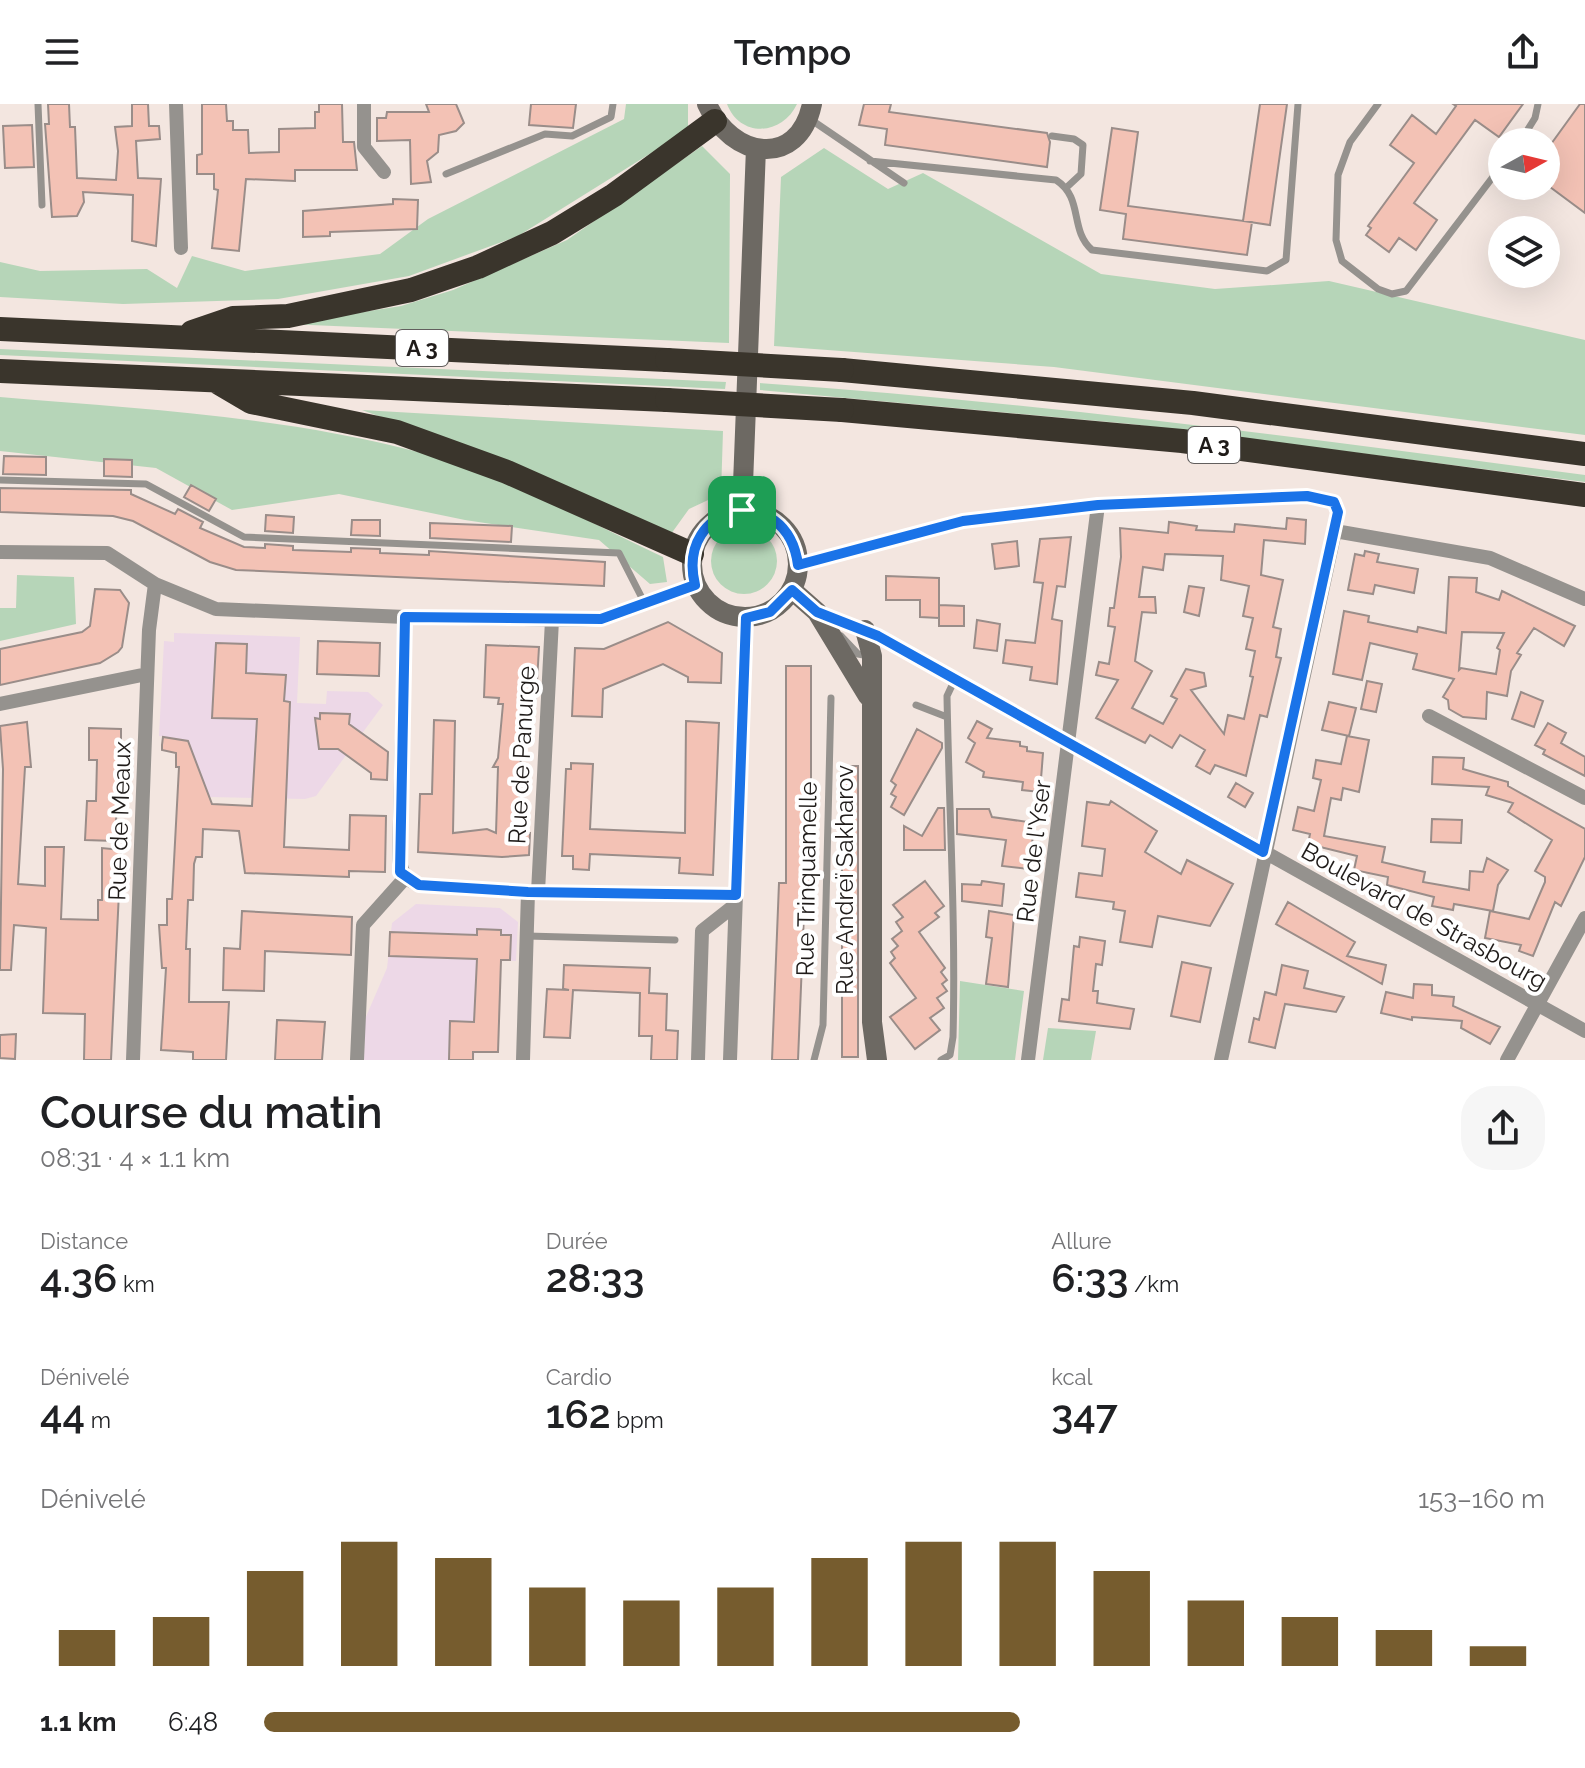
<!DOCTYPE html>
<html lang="fr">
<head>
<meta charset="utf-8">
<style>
	:root { --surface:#fff; --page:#f6f6f6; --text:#202124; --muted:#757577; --accent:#765c2e }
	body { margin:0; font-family:Raleway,sans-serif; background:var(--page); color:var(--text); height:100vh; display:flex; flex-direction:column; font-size:30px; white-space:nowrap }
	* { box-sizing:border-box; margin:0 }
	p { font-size:26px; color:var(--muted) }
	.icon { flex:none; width:44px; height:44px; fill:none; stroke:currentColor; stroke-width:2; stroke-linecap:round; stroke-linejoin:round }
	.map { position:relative; height:956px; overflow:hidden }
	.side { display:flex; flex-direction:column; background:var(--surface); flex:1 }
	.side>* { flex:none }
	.needle { width:52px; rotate:82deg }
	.controls { position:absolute; left:1488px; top:24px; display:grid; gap:16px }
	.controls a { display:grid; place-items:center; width:72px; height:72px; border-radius:50%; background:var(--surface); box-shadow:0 8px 32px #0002; font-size:40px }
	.pin { position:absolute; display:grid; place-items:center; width:68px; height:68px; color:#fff; margin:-34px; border-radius:16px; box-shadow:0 4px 12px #0006 }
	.round { display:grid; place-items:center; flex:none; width:84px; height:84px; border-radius:32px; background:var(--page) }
	.overview { display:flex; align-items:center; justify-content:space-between; height:136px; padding:0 40px }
	h1 { font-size:44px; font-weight:600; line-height:60px }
	.metrics { display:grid; grid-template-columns:repeat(3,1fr); gap:12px; height:136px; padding:8px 40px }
	.metrics div { display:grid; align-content:center }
	.metrics b { font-size:40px; font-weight:600 }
	.metrics small { font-size:22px; font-weight:400 }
	.metrics p { font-size:22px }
	.chart { height:224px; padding:16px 40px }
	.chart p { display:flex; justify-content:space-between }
	.chart svg { width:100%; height:144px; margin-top:8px; stroke:var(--accent); stroke-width:6 }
	ul { padding:0 40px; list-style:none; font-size:26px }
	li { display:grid; grid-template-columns:128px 96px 1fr; align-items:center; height:60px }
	li i { height:20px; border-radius:10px; background:var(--accent) }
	header { display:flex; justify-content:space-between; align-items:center; height:104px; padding:0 40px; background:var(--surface); font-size:36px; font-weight:600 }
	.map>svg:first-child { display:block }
	.education { fill:#edd8e7 }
	.green { fill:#b6d5b8 }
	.building { fill:#f3c2b5; stroke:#9a8d89; stroke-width:2; fill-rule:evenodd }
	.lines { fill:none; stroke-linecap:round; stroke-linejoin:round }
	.lane { stroke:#95928e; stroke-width:7 }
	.street { stroke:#95928e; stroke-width:14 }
	.secondary { stroke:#6d6963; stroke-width:20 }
	.highway { stroke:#3a352c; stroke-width:24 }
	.highway-bridge { stroke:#3a352c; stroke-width:24 }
	.route-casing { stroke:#fff; stroke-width:16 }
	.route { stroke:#1a73e8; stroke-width:10 }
	.labels { text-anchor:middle; stroke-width:8; stroke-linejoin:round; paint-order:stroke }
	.shield { fill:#fff; stroke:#625f5e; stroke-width:2 }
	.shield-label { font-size:22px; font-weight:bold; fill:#1f1b19 }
	.street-label { font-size:24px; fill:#1f1b19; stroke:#fff }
</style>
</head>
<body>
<header><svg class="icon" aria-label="menu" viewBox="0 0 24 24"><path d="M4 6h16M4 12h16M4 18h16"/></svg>Tempo<svg class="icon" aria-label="share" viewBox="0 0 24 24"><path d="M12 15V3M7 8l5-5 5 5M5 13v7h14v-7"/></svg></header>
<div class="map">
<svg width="1585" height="956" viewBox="0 0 1585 956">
	<rect width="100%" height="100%" fill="#f3e6e0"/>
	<path class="education" d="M 174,529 L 300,533 L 297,599 L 326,600 L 327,587 L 368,588 L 383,601 L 316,692 L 305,695 L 209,693 L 188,637 L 159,632 L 164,537 L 174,538 Z
		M 416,800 L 500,804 L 518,818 L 516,857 L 501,856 L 473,956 L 364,956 L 365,915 L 387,864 L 392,819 Z"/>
	<path class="green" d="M 626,0 L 688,0 L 688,26 L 518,132 L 409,172 L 278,195 L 123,200 L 0,193 L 0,158 L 40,167 L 147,165 L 177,184 L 192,152 L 245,167 L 380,150 L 428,115 L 624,15 Z
		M 727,0 L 797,0 C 782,32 740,34 727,0 Z
		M 702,42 L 730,70 L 729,239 L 287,220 L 401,202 L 453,186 L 567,136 Z
		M 824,44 L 888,85 L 923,69 L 1101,170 L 1215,185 L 1329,177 L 1585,236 L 1585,331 L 1054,263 L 774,242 L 781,73 Z
		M 0,245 L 726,278 L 725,285 L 0,251 Z
		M 760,279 C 1037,298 1310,335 1585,371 L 1585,378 L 1131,320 L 760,286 Z
		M 0,293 C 142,305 284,312 422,349 C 506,372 585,416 663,453 L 667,478 L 650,480 L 599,436 L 465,416 L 339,390 L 232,406 L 156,364 L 0,347 Z
		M 362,306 L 723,327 L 721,390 L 689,405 L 671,430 L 562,380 Z
		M711 457a33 33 0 1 1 66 0a33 33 0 1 1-66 0Z
		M 17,471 L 74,473 L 76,520 L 0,537 L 0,504 L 16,504 Z
		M 960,877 L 1024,887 L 1015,956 L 958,956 Z
		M 1048,924 L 1096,927 L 1091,956 L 1043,956 Z"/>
	<path class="building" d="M 48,0 L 69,0 L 70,23 L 75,23 L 77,74 L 116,76 L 118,47 L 115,23 L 132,22 L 132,0 L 148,0 L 149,22 L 159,22 L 160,35 L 136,37 L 138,74 L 161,75 L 156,142 L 132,137 L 133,91 L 83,88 L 84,98 L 77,112 L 52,113 L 45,20 L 49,20 Z
		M 202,0 L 226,0 L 227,17 L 233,17 L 233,26 L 248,26 L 249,49 L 279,48 L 279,25 L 315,24 L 315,8 L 319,8 L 319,0 L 342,0 L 343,38 L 354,38 L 357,66 L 295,66 L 295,77 L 246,75 L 239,147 L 212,144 L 218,86 L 214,85 L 214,70 L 197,70 L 197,51 L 202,50 Z
		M 426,0 L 456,0 L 464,19 L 456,27 L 439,31 L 438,48 L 427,57 L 431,78 L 411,80 L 410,36 L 377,37 L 377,14 L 386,14 L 387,8 L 429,8 Z
		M 531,0 L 576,0 L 573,24 L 529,21 Z
		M 864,0 L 891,0 L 889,8 L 1047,29 L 1050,38 L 1047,63 L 885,41 L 887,25 L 859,21 Z
		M 1260,0 L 1287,0 L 1270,121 L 1243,117 Z
		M 1453,0 L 1523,0 L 1499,33 L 1475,16 L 1414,99 L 1437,116 L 1416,146 L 1399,134 L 1389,148 L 1366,131 L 1371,124 L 1368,122 L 1414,59 L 1390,41 L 1412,11 L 1436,30 L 1456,2 Z
		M 1580,0 L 1585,0 L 1585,109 L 1546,80 L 1546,47 Z
		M 32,21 L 34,63 L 5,64 L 3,22 Z
		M 1112,24 L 1138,28 L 1128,102 L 1252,118 L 1247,151 L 1123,135 L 1126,110 L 1100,106 Z
		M 393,95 L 418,96 L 417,125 L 330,128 L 330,132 L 303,133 L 303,107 L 393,100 Z
		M 4,352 L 46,353 L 46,371 L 3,370 Z
		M 104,355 L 132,356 L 132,373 L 104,372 Z
		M 191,381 L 216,395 L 209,407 L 184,393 Z
		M 0,384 L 131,386 L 131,390 L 175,410 L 178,405 L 203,418 L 200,424 L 244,443 L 265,444 L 265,440 L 293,442 L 293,446 L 351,448 L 351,444 L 380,445 L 380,449 L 429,451 L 429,447 L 605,458 L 604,482 L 236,466 L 210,458 L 133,417 L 113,412 L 0,408 Z
		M 266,411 L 294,413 L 293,429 L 265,427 Z
		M 1287,414 L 1306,416 L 1305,440 L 1264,436 L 1261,471 L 1283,476 L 1273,523 L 1281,525 L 1276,553 L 1281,554 L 1267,613 L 1260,611 L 1246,672 L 1215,661 L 1210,670 L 1196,662 L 1205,646 L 1180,631 L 1172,644 L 1150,631 L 1145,639 L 1096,614 L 1118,576 L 1096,571 L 1099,558 L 1109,560 L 1115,523 L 1108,522 L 1110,504 L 1114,504 L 1121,453 L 1120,424 L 1168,429 L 1169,418 L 1197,422 L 1196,426 L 1234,428 L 1235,420 L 1286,425 ZM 1165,450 L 1223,452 L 1221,476 L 1249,482 L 1243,512 L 1253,514 L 1246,545 L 1255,547 L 1250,572 L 1253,573 L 1244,615 L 1228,611 L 1224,630 L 1191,586 L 1206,582 L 1204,569 L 1186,565 L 1171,592 L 1177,595 L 1163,620 L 1132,604 L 1152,567 L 1135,557 L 1142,508 L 1156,509 L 1155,493 L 1139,493 L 1143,463 L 1163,466 Z
		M 352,416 L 380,416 L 380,432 L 351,431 Z
		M 430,419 L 512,422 L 511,438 L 430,434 Z
		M 1071,433 L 1065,483 L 1057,482 L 1052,515 L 1062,517 L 1057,580 L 1030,576 L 1032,563 L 1003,559 L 1006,536 L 1035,539 L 1043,479 L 1034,478 L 1040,435 Z
		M 1017,437 L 1019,462 L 995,465 L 992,440 Z
		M 1365,447 L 1379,450 L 1377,458 L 1418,465 L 1414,489 L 1375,481 L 1373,490 L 1348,486 L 1355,450 L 1364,452 Z
		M 886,472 L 939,474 L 939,514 L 920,513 L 920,496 L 886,496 Z
		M 1449,473 L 1477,474 L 1476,488 L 1499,496 L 1502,487 L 1575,522 L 1564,542 L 1534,524 L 1517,549 L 1521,551 L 1511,567 L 1507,592 L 1487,588 L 1486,615 L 1463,613 L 1449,605 L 1448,596 L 1443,593 L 1454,575 L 1413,565 L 1417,550 L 1370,539 L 1362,576 L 1333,570 L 1344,507 L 1369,512 L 1368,518 L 1417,528 L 1418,523 L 1446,529 ZM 1462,528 L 1504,529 L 1497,544 L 1500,546 L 1496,570 L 1461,564 L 1459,566 Z
		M 1189,482 L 1204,484 L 1199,512 L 1184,508 Z
		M 95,485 L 120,486 L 129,499 L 122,543 L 118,548 L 100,559 L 0,581 L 0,545 L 82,528 L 90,522 Z
		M 939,501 L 964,502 L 964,522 L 939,522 Z
		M 977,516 L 1000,520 L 997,547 L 974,544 Z
		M 668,518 L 722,549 L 721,579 L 688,578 L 688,573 L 663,560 L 603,585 L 602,613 L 572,612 L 575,544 L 604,545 Z
		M 318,537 L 380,539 L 379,572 L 317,570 Z
		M 216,539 L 247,540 L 246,569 L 286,571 L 284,597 L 290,598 L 284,743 L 349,746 L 350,711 L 386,712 L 385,768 L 349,767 L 349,773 L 245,769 L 239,727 L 203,725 L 202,753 L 196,753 L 194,760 L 193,796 L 188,796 L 186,845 L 190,845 L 189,898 L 229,898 L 226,956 L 193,956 L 193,948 L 161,946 L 166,864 L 162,864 L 159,821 L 167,821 L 167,795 L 172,795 L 179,663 L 176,663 L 176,649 L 162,646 L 162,641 L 163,633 L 188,637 L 212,700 L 252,702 L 257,615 L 212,614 Z
		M 486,541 L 539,543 L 536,595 L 525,594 L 521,643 L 519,728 L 530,729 L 529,751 L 502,753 L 418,748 L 420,690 L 432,690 L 434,616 L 455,617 L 453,729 L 487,725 L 496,729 L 498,663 L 493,663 L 498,654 L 503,600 L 498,600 L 499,594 L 484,593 Z
		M 786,562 L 811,562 L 811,809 L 804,809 L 798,956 L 772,956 L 779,779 L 786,779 Z
		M 1367,577 L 1382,580 L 1376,608 L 1361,605 Z
		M 1521,588 L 1543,597 L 1534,623 L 1512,615 Z
		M 1329,598 L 1356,604 L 1349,632 L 1322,626 Z
		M 320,609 L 350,610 L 349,620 L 388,648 L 387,676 L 371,675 L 371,669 L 338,645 L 319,645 L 315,614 L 320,615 Z
		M 686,617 L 719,619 L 713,771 L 679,769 L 680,754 L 590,750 L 589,766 L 573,765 L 573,752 L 562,752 L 566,665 L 571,665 L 571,659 L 593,660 L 590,725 L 685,729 Z
		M 977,617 L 992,625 L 987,634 L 1020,638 L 1020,642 L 1027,643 L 1027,647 L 1043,649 L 1040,688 L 1022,686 L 1023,678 L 983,673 L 984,668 L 966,658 L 975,639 L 968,634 Z
		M 27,618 L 31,663 L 25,663 L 18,780 L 45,782 L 45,743 L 64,743 L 61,815 L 98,816 L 98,796 L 102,796 L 102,744 L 121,746 L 111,956 L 84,956 L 85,910 L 43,909 L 46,824 L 14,821 L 11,866 L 0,866 L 3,665 L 0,622 Z
		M 1548,619 L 1566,629 L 1561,639 L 1585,653 L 1585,672 L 1543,650 L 1545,646 L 1535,641 Z
		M 89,624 L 121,625 L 121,653 L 129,653 L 124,699 L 117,698 L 115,737 L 85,736 L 87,697 L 96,697 L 97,656 L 89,656 Z
		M 917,625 L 942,639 L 942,644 L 904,711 L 891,703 L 896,693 L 891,690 L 896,681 L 891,677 Z
		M 1347,632 L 1369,636 L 1359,688 L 1343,684 L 1341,696 L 1331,694 L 1324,732 L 1385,743 L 1382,758 L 1425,768 L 1423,778 L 1469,786 L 1470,767 L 1483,768 L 1487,754 L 1508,766 L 1498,781 L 1493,807 L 1454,800 L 1453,806 L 1432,802 L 1434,793 L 1387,781 L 1388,773 L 1354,766 L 1357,752 L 1308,740 L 1310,730 L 1293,726 L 1298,703 L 1314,707 L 1321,676 L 1313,674 L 1316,656 L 1341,660 Z
		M 1433,653 L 1464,654 L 1463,665 L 1508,678 L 1508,682 L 1585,725 L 1585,753 L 1561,802 L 1555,798 L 1533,852 L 1519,847 L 1521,841 L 1485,834 L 1490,807 L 1529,815 L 1545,778 L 1545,773 L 1535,767 L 1552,736 L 1508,708 L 1513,699 L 1486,691 L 1489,683 L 1432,680 Z
		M 842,662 L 858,662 L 858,953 L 842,953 Z
		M 1236,679 L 1253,689 L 1245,703 L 1228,693 Z
		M 1111,697 L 1157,727 L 1145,748 L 1181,770 L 1187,756 L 1233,780 L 1210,822 L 1158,812 L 1152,843 L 1120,838 L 1125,807 L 1113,805 L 1114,798 L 1076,793 L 1079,769 L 1102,772 L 1105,745 L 1082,742 L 1087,698 L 1109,701 Z
		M 938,704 L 944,704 L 945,746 L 904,746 L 904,722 L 922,732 Z
		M 957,705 L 989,705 L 992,713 L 1035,719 L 1028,765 L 1002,762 L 1006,736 L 957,730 Z
		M 1432,715 L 1462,716 L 1461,739 L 1431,738 Z
		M 925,777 L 944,802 L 935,809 L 939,813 L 919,828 L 945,864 L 941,868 L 947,876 L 942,880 L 947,887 L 937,894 L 944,904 L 930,914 L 940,926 L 915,945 L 890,913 L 916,894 L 890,859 L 895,854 L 891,848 L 898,842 L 892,835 L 902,827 L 896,818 L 903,813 L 893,801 Z
		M 982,777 L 1004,780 L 1002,802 L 962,797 L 962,780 L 981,781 Z
		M 1288,798 L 1355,838 L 1347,852 L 1386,861 L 1382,880 L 1276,820 Z
		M 242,807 L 352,813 L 351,851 L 265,847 L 264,887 L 223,886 L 224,844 L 240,845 Z
		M 989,807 L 1014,811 L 1008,883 L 986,880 L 992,834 L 986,833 Z
		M 477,825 L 501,826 L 501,831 L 511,831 L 510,856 L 501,856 L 498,948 L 473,948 L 473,956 L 449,956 L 450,917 L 474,918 L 477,855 L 389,852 L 390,828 L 477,831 Z
		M 1080,833 L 1105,837 L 1102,861 L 1096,860 L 1093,887 L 1098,887 L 1097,899 L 1134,905 L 1130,925 L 1059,917 L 1062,895 L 1069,896 L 1074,842 L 1079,843 Z
		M 1182,858 L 1211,864 L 1200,918 L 1171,912 Z
		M 564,861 L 650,864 L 649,889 L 667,890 L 666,926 L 678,927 L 677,956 L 651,956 L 652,932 L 639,932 L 640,889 L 573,886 L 570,934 L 544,933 L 547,885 L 569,886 L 563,885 Z
		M 1282,861 L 1308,867 L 1304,884 L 1344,893 L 1336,908 L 1285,900 L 1275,944 L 1249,938 L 1254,914 L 1259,916 L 1265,888 L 1276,891 Z
		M 1414,880 L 1432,881 L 1432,891 L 1454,893 L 1453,902 L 1500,923 L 1490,940 L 1461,924 L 1462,917 L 1412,913 L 1412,916 L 1381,909 L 1386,888 L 1413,894 Z
		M 277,916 L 325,918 L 322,956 L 275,956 Z
		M 16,930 L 15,955 L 0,954 L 0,931 Z"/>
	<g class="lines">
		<path class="lane" d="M 38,0 L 42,101
			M 1378,0 L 1350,38 L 1338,71 L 1336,136 L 1342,157 L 1378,185 L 1392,190 L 1406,187 L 1502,61
			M 810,15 L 904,79
			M 1052,32 L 1074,35 L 1083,41 L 1081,70 L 1067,83
			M 1520,38 L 1535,14 L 1538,0
			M 870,57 L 1056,76 C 1084,94 1069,126 1092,146 L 1267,167 L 1286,156 L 1298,0
			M 446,70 L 545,30 L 572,32 L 611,13 L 613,0
			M 0,376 L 146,380 L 244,433 L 619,449 L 644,498
			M 841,532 L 858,550 L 869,552
			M 916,601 L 947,613
			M 527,832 L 675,836
			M 814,956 L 823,921 L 831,594
			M 941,956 L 950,951 L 953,933 C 956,819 949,706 947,592 L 955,575"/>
		<path class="street" d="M 176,0 L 181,144
			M 364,0 L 364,43 L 384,68
			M 1335,427 L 1490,454 L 1585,495
			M 0,448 L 107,449 L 155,480 L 216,505 L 405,513 L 583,516 L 601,515 L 695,481
			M 798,461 L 963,417 L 1098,401 L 1307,392 L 1334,398 L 1338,408 L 1335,427 L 1221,956
			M 817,508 L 878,532 L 1585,927
			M 0,600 L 147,570
			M 1429,612 L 1585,694
			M 405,774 L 419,781 L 528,788 L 736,791
			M 405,774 L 399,756 L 405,513
			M 538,788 L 552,516
			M 133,956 L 149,526 L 155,480
			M 357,956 L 363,821 L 405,774
			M 523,956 L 528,788
			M 698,956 L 702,827 L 735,801
			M 730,956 L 746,514
			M 1028,956 L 1098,401
			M 1507,956 L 1585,814"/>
		<path class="secondary" d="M 707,0 C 731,54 798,66 812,0
			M 742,406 L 756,44
			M692 460a53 53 0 1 1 106 0a53 53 0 1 1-106 0Z
			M 792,486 L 817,508 L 868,592
			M 865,526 L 872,552 L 872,918 L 877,956"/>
		<path class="highway" d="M 0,225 L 667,256
			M 192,228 L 233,214 L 288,212 L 411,186 L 478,163 L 552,129 L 614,91 L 715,17
			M 842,266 L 1193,299 L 1585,350
			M 0,267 L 667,296
			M 217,278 L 251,298 L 397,328 L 507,368 L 692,450
			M 842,306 L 1182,337 L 1585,391"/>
		<path class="highway-bridge" d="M 667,256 L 842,266
			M 667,296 L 842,306"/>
	</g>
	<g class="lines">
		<g class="route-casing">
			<path id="route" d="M 1307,392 L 1334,398 L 1338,408 L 1263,748 L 878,532 L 817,508 L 792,486 L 770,508 L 746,514 L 736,791 L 528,788 L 419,781 L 400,768 L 405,513 L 601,515 L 695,481 C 675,398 787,376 798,461 L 963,417 L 1098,401 Z"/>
		</g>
		<use href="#route" class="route"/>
	</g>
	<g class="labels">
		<g class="shield">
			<rect x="396" y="226" width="52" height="36" rx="6"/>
			<rect x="1188" y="323" width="52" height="36" rx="6"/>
		</g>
		<g class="shield-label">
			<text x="422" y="252">A 3</text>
			<text x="1214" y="349">A 3</text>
		</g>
		<g class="street-label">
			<text transform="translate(522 651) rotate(-87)" y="8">Rue de Panurge</text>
			<text transform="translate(120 717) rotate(-88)" y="8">Rue de Meaux</text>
			<text transform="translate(1034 747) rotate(-83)" y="8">Rue de l'Yser</text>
			<text transform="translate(807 775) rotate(-89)" y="8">Rue Trinquamelle</text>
			<text transform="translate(845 776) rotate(-90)" y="8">Rue Andreï Sakharov</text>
			<text transform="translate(1424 812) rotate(29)" y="8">Boulevard de Strasbourg</text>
		</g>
	</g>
</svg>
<div class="controls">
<a><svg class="needle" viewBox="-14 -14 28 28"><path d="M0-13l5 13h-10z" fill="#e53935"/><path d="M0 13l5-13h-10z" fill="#757577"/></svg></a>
<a><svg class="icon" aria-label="layers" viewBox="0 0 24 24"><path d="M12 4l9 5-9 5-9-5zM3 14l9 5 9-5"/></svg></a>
</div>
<div class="pin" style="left:742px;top:406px;background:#1e9e55"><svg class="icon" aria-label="arrive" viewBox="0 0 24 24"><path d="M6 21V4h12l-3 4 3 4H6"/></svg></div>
</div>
<section class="side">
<div class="overview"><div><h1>Course du matin</h1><p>08:31 · 4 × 1.1 km</p></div><a class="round"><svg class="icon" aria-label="share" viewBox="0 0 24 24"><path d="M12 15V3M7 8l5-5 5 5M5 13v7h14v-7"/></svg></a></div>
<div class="metrics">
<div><p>Distance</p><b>4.36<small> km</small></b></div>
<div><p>Durée</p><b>28:33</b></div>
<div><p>Allure</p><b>6:33<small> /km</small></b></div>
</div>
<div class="metrics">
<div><p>Dénivelé</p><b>44<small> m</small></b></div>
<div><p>Cardio</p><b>162<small> bpm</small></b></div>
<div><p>kcal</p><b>347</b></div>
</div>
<div class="chart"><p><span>Dénivelé</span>153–160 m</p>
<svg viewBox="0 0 160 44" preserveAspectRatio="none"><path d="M5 44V33M15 44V29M25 44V15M35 44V6M45 44V11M55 44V20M65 44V24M75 44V20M85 44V11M95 44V6M105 44V6M115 44V15M125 44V24M135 44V29M145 44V33M155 44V38"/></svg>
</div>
<ul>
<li><b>1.1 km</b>6:48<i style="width:59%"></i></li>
</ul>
</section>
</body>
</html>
